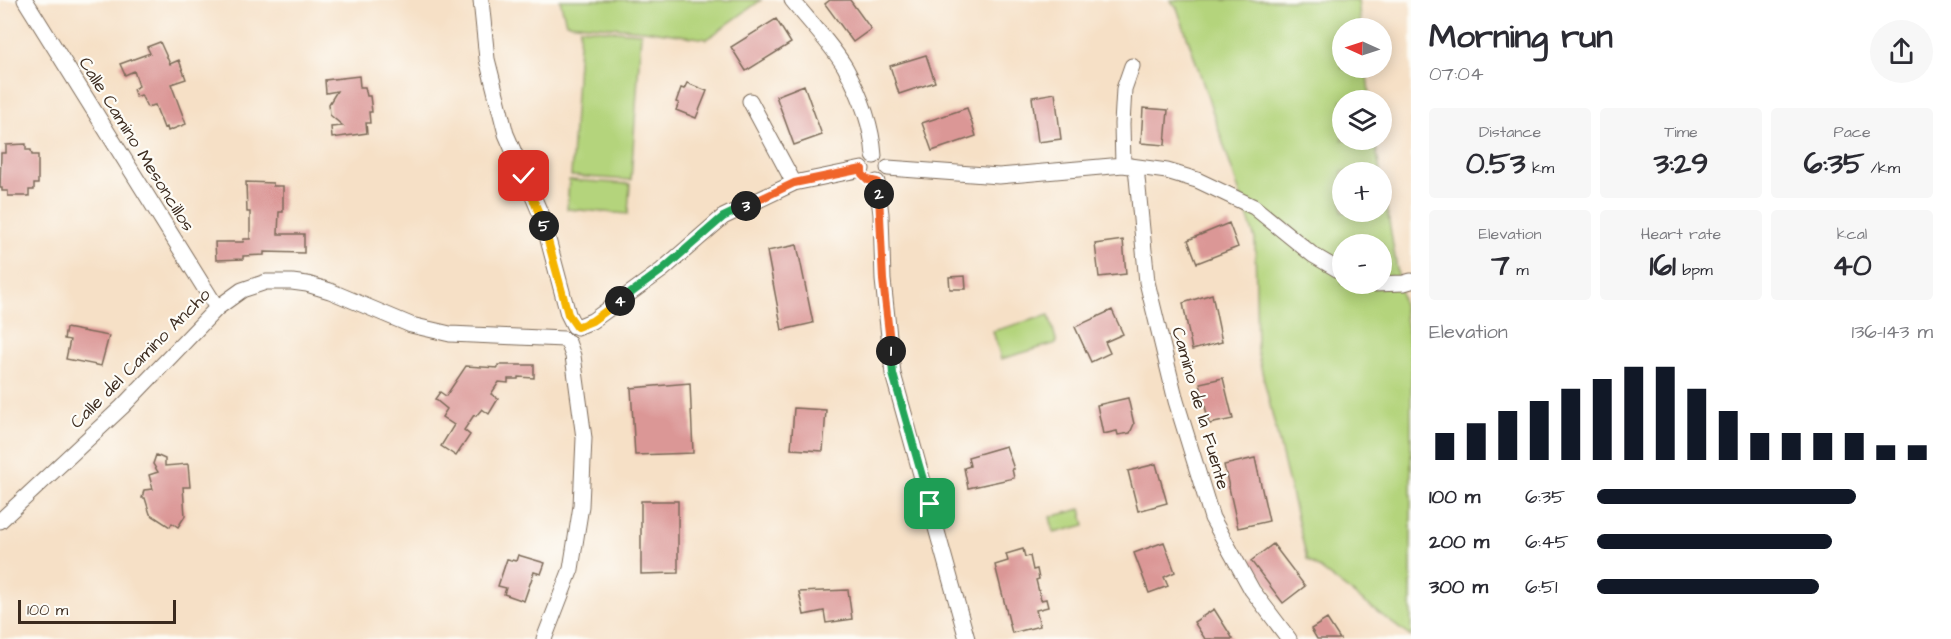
<!DOCTYPE html>
<html lang="en">
<head>
<meta charset="utf-8">
<style>
	:root { --surface:#fff; --page:#f7f7f7; --text:#2b2b33; --muted:#7c7c81; --accent:#111827 }
	body { margin:0; font-family:"Architects Daughter",sans-serif; background:var(--page); color:var(--text); height:100vh; display:flex; flex-direction:column; font-size:22px; white-space:nowrap }
	* { box-sizing:border-box; margin:0 }
	p { font-size:20px; color:var(--muted) }
	.icon { flex:none; width:33px; height:33px; fill:none; stroke:currentColor; stroke-width:2; stroke-linecap:round; stroke-linejoin:round }
	.map { position:relative; flex:1; overflow:hidden }
	.sheet { display:flex; flex-direction:column; background:var(--surface); width:540px }
	.sheet>* { flex:none }
	.needle { width:39px; rotate:273deg }
	.controls { position:absolute; left:1332px; top:18px; display:grid; gap:12px }
	.controls a { display:grid; place-items:center; width:60px; height:60px; border-radius:50%; background:var(--surface); box-shadow:0 3px 15px #0003; font-size:30px }
	.scale { position:absolute; left:18px; bottom:15px; width:158px; box-sizing:border-box; padding-left:6px; border:3px solid #3b2a1e; border-top:0; font-size:16px; line-height:21px; white-space:nowrap; color:#3b2a1e; -webkit-text-stroke:4px #fdfcf7; paint-order:stroke }
	.pin { position:absolute; display:grid; place-items:center; width:51px; height:51px; color:#fff; margin:-26px; border-radius:12px; box-shadow:0 3px 9px #0006 }
	.km { position:absolute; width:30px; height:30px; margin:-15px; border-radius:50%; background:#222; color:#fff; font-size:16px; line-height:30px; text-align:center }
	.round { display:grid; place-items:center; flex:none; width:63px; height:63px; border-radius:32px; background:var(--page) }
	.head { display:flex; align-items:center; justify-content:space-between; height:102px; padding:0 18px }
	h1 { font-size:33px; font-weight:700; line-height:45px }
	.stats { display:grid; grid-template-columns:repeat(3,1fr); gap:9px; height:102px; padding:6px 18px }
	.stats div { display:grid; align-content:center; border-radius:6px; background:var(--page); text-align:center }
	.stats b { font-size:30px; font-weight:700 }
	.stats small { font-size:16px; font-weight:400 }
	.stats p { font-size:16px }
	.chart { height:168px; padding:12px 18px }
	.chart p { display:flex; justify-content:space-between }
	.chart svg { width:100%; height:108px; margin-top:6px; stroke:var(--accent); stroke-width:6 }
	ul { padding:0 18px; list-style:none; font-size:20px }
	li { display:grid; grid-template-columns:96px 72px 1fr; align-items:center; height:45px }
	li i { height:15px; border-radius:8px; background:var(--accent) }
	main { display:flex; flex:1; min-height:0 }
	.map>svg:first-child { display:block }
	.green { fill:#b4d47c; stroke:#787f4d; stroke-width:1.5; fill-rule:evenodd }
	.building { fill:#db9796 }
	.lines { fill:none; stroke-linecap:round; stroke-linejoin:round }
	.minor-casing { stroke:#7c6a59; stroke-width:17 }
	.minor { stroke:#fff; stroke-width:15 }
	.split-1-casing { stroke:#fff; stroke-width:12 }
	.split-2-casing { stroke:#fff; stroke-width:12 }
	.split-3-casing { stroke:#fff; stroke-width:12 }
	.split-4-casing { stroke:#fff; stroke-width:12 }
	.split-5-casing { stroke:#fff; stroke-width:12 }
	.split-6-casing { stroke:#fff; stroke-width:12 }
	.split-1 { stroke:#22a559; stroke-width:8 }
	.split-2 { stroke:#f0652b; stroke-width:8 }
	.split-3 { stroke:#f0652b; stroke-width:8 }
	.split-4 { stroke:#22a559; stroke-width:8 }
	.split-5 { stroke:#f5b400; stroke-width:8 }
	.split-6 { stroke:#f5b400; stroke-width:8 }
	.labels { text-anchor:middle; stroke-width:4.5; stroke-linejoin:round; paint-order:stroke }
	.street-label { font-size:18px; fill:#3b2a1e; stroke:#fdfcf7 }
</style>
</head>
<body>
<main>
<div class="map">
<svg width="1411" height="639" viewBox="0 0 1411 639">
	<rect width="100%" height="100%" fill="#fdfcf7"/>
	<filter id="ink" filterUnits="userSpaceOnUse"><feTurbulence type="fractalNoise" baseFrequency=".0167" numOctaves="2"/><feDisplacementMap in="SourceGraphic" scale="12" xChannelSelector="R" yChannelSelector="G"/><feConvolveMatrix kernelMatrix="1 2 1 2 8 2 1 2 1" color-interpolation-filters="sRGB"/></filter>
	<filter id="wash" filterUnits="userSpaceOnUse"><feTurbulence type="fractalNoise" baseFrequency=".008" numOctaves="4" result="noise"/><feDisplacementMap in="SourceGraphic" scale="24" xChannelSelector="R" yChannelSelector="G"/><feGaussianBlur stdDeviation="1.35" result="paint"/><feColorMatrix in="noise" values="0 0 0 0 0 0 0 0 0 0 0 0 0 0 0 0 0 1.4 0 .05"/><feComposite in="paint" operator="in"/></filter>
	<g filter="url(#wash)">
		<rect width="100%" height="100%" fill="#f6e0c6"/>
		<path class="green" d="M 560,0 L 761,0 L 707,39 L 644,30 L 566,23 Z
			M 1170,0 L 1358,0 L 1361,28 L 1342,28 L 1342,68 L 1366,68 L 1370,100 L 1342,100 L 1342,140 L 1375,140 L 1380,172 L 1342,172 L 1342,212 L 1382,212 L 1382,179 L 1411,354 L 1411,637 L 1307,559 L 1257,351 L 1255,239 L 1194,56 L 1177,8 ZM 1342,244 L 1382,244 L 1382,284 L 1342,284 Z
			M 580,28 L 641,33 L 631,180 L 571,176 Z
			M 569,180 L 630,184 L 628,214 L 567,209 Z
			M 1049,315 L 1057,343 L 1001,359 L 993,331 Z
			M 1081,509 L 1085,525 L 1054,533 L 1050,517 Z"/>
		<g id="blocks">
			<path class="building" d="M 830,0 L 850,0 L 871,29 L 853,42 L 825,4 Z
				M 776,19 L 791,43 L 746,71 L 731,47 Z
				M 160,42 L 170,64 L 179,60 L 186,79 L 171,84 L 186,124 L 168,131 L 167,127 L 164,128 L 155,105 L 147,107 L 141,95 L 136,97 L 133,89 L 139,86 L 134,71 L 125,75 L 120,64 L 150,53 L 147,47 Z
				M 926,55 L 935,82 L 899,94 L 890,66 Z
				M 359,76 L 360,87 L 365,87 L 367,96 L 370,96 L 372,112 L 369,112 L 370,123 L 366,123 L 367,133 L 332,138 L 331,127 L 343,126 L 330,115 L 329,104 L 337,91 L 326,93 L 325,80 Z
				M 687,83 L 707,91 L 696,118 L 676,110 L 679,103 L 676,102 L 681,88 L 684,89 Z
				M 804,85 L 822,135 L 794,145 L 776,96 Z
				M 1055,93 L 1061,139 L 1038,142 L 1032,97 Z
				M 967,108 L 976,136 L 932,151 L 922,123 Z
				M 1143,108 L 1168,110 L 1165,145 L 1141,143 Z
				M 26,144 L 26,150 L 31,150 L 32,155 L 38,155 L 38,184 L 34,184 L 34,190 L 29,190 L 29,196 L 8,196 L 8,191 L 2,191 L 2,188 L 0,188 L 1,153 L 6,153 L 6,145 Z
				M 246,182 L 273,183 L 273,186 L 283,186 L 283,212 L 279,212 L 278,234 L 304,234 L 304,253 L 264,252 L 264,255 L 243,256 L 243,259 L 216,260 L 215,242 L 243,242 L 244,239 L 250,239 L 250,212 L 247,212 Z
				M 1229,223 L 1238,247 L 1197,263 L 1188,240 Z
				M 1123,240 L 1126,274 L 1099,277 L 1095,244 Z
				M 797,245 L 813,323 L 782,330 L 767,251 Z
				M 965,276 L 966,289 L 950,289 L 949,277 Z
				M 1212,294 L 1222,342 L 1192,350 L 1183,303 Z
				M 1112,310 L 1123,334 L 1105,342 L 1110,353 L 1091,362 L 1075,327 Z
				M 66,328 L 109,336 L 101,366 L 66,359 L 70,340 L 64,339 Z
				M 498,365 L 534,365 L 534,378 L 518,377 L 518,379 L 508,379 L 508,383 L 499,382 L 491,394 L 498,399 L 489,414 L 482,409 L 476,416 L 474,415 L 464,430 L 470,435 L 456,456 L 441,446 L 454,425 L 442,417 L 447,409 L 435,399 L 440,392 L 446,396 L 466,366 L 498,368 Z
				M 1223,378 L 1233,419 L 1209,424 L 1200,383 Z
				M 690,383 L 693,453 L 635,455 L 631,388 Z
				M 1128,398 L 1134,424 L 1130,433 L 1118,435 L 1117,431 L 1103,434 L 1097,405 Z
				M 794,408 L 826,410 L 823,451 L 791,449 Z
				M 1006,446 L 1014,469 L 1012,469 L 1014,478 L 968,488 L 964,468 L 970,466 L 968,457 Z
				M 156,455 L 165,459 L 165,466 L 188,464 L 190,487 L 183,487 L 185,516 L 178,527 L 172,523 L 170,527 L 150,514 L 145,498 L 142,498 L 144,490 L 153,489 L 149,475 L 158,472 L 153,464 Z
				M 1255,458 L 1269,521 L 1238,528 L 1224,465 Z
				M 1156,464 L 1167,503 L 1138,511 L 1128,471 Z
				M 641,501 L 678,501 L 678,573 L 641,574 Z
				M 1164,542 L 1175,572 L 1164,577 L 1168,586 L 1149,593 L 1134,553 Z
				M 1273,544 L 1305,586 L 1283,603 L 1251,561 Z
				M 1023,549 L 1025,557 L 1030,556 L 1033,570 L 1037,569 L 1039,579 L 1036,580 L 1041,600 L 1046,599 L 1048,607 L 1036,610 L 1040,626 L 1012,633 L 995,565 L 1008,561 L 1006,554 Z
				M 518,555 L 545,563 L 541,574 L 534,572 L 524,601 L 504,594 L 506,588 L 498,586 L 507,559 L 516,561 Z
				M 848,590 L 852,619 L 826,623 L 824,611 L 804,615 L 799,592 Z
				M 1214,609 L 1233,639 L 1205,639 L 1194,622 Z
				M 1327,619 L 1340,639 L 1317,639 L 1311,629 Z"/>
		</g>
	</g>
	<g filter="url(#ink)">
		<use href="#blocks" fill-opacity="0" stroke="#7c6a59" stroke-width="1.5"/>
		<g class="lines">
			<g class="minor-casing">
				<path id="minor" d="M 25,0 L 217,308
					M 481,0 L 487,59 L 506,134 L 542,217 L 568,314 L 574,326
					M 792,0 C 808,20 832,45 845,67 C 860,94 872,126 874,156
					M 750,101 L 794,183
					M 1123,165 L 1122,124 L 1124,89 L 1132,66
					M 1136,167 L 1147,282 L 1176,401 L 1212,518 L 1252,590 L 1289,639
					M 888,168 L 999,176 L 1123,165 L 1167,171 L 1197,180 L 1254,207 L 1313,255 L 1342,272
					M 877,182 L 881,214 L 883,280 L 893,374 L 967,639
					M 1373,284 L 1404,283 L 1411,281
					M 577,327 L 592,321 L 662,270 L 723,217 L 794,183 L 862,169
					M 0,521 L 122,407 L 217,308 L 242,290 L 266,282 L 292,282 L 307,284 L 330,291 L 411,325 L 450,334 L 564,339
					M 544,639 L 571,569 L 581,506 L 584,438 L 573,356 L 568,342"/>
			</g>
			<use href="#minor" class="minor"/>
		</g>
	</g>
	<g class="lines" filter="url(#ink)">
		<g class="split-1-casing">
			<path id="split-1" d="M 891,351 L 893,374 L 930,504"/>
		</g>
		<g class="split-2-casing">
			<path id="split-2" d="M 879,194 L 883,280 L 891,351"/>
		</g>
		<g class="split-3-casing">
			<path id="split-3" d="M 746,206 L 794,183 L 862,169 L 862,174 L 868,180 L 877,182 L 879,194"/>
		</g>
		<g class="split-4-casing">
			<path id="split-4" d="M 620,301 L 662,270 L 723,217 L 746,206"/>
		</g>
		<g class="split-5-casing">
			<path id="split-5" d="M 544,226 L 568,314 L 577,327 L 592,321 L 620,301"/>
		</g>
		<g class="split-6-casing">
			<path id="split-6" d="M 524,176 L 544,226"/>
		</g>
		<use href="#split-1" class="split-1"/>
		<use href="#split-2" class="split-2"/>
		<use href="#split-3" class="split-3"/>
		<use href="#split-4" class="split-4"/>
		<use href="#split-5" class="split-5"/>
		<use href="#split-6" class="split-6"/>
	</g>
	<g class="labels">
		<g class="street-label">
			<text transform="translate(137 144) rotate(58)" y="6">Calle Camino Mesoncillos</text>
			<text transform="translate(140 358) rotate(-45)" y="6">Calle del Camino Ancho</text>
			<text transform="translate(1201 408) rotate(74)" y="6">Camino de la Fuente</text>
		</g>
	</g>
</svg>
<div class="controls">
<a><svg class="needle" viewBox="-14 -14 28 28"><path d="M0-13l5 13h-10z" fill="#e53935"/><path d="M0 13l5-13h-10z" fill="#7c7c81"/></svg></a>
<a><svg class="icon" aria-label="layers" viewBox="0 0 24 24"><path d="M12 4l9 5-9 5-9-5zM3 14l9 5 9-5"/></svg></a>
<a>+</a>
<a>−</a>
</div>
<div class="scale">100 m</div>
<div class="pin" style="left:930px;top:504px;background:#1e9e55"><svg class="icon" aria-label="arrive" viewBox="0 0 24 24"><path d="M6 21V4h12l-3 4 3 4H6"/></svg></div>
<div class="pin" style="left:524px;top:176px;background:#d93025"><svg class="icon" aria-label="check" viewBox="0 0 24 24"><path d="M5 12l5 5 9-10"/></svg></div>
<b class="km" style="left:891px;top:351px">1</b>
<b class="km" style="left:879px;top:194px">2</b>
<b class="km" style="left:746px;top:206px">3</b>
<b class="km" style="left:620px;top:301px">4</b>
<b class="km" style="left:544px;top:226px">5</b>
</div>
<section class="sheet">
<div class="head"><div><h1>Morning run</h1><p>07:04</p></div><a class="round"><svg class="icon" aria-label="share" viewBox="0 0 24 24"><path d="M12 15V3M7 8l5-5 5 5M5 13v7h14v-7"/></svg></a></div>
<div class="stats">
<div><p>Distance</p><b>0.53<small> km</small></b></div>
<div><p>Time</p><b>3:29</b></div>
<div><p>Pace</p><b>6:35<small> /km</small></b></div>
</div>
<div class="stats">
<div><p>Elevation</p><b>7<small> m</small></b></div>
<div><p>Heart rate</p><b>161<small> bpm</small></b></div>
<div><p>kcal</p><b>40</b></div>
</div>
<div class="chart"><p><span>Elevation</span>136–143 m</p>
<svg viewBox="0 0 160 44" preserveAspectRatio="none"><path d="M5 44V33M15 44V29M25 44V24M35 44V20M45 44V15M55 44V11M65 44V6M75 44V6M85 44V15M95 44V24M105 44V33M115 44V33M125 44V33M135 44V33M145 44V38M155 44V38"/></svg>
</div>
<ul>
<li><b>100 m</b>6:35<i style="width:77%"></i></li>
<li><b>200 m</b>6:45<i style="width:70%"></i></li>
<li><b>300 m</b>6:51<i style="width:66%"></i></li>
</ul>
</section>
</main>
</body>
</html>
